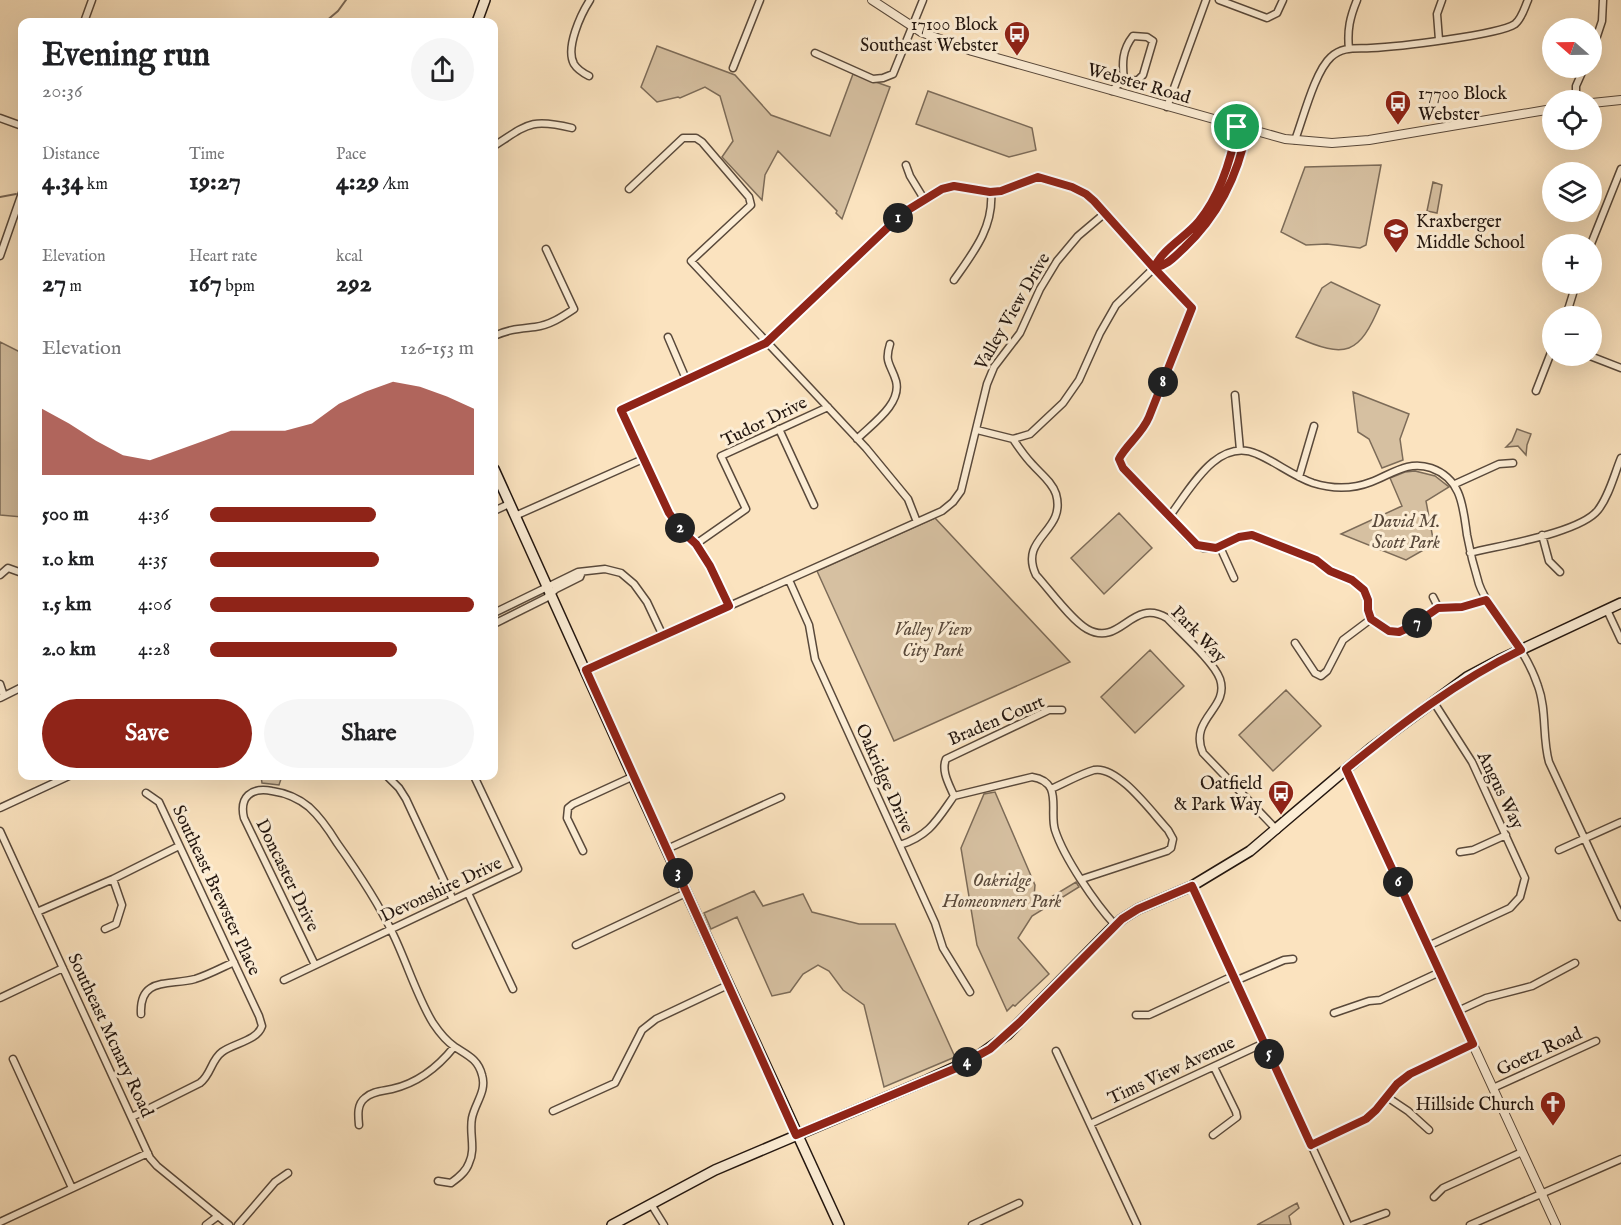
<!DOCTYPE html>
<html lang="en">
<head>
<meta charset="utf-8">
<style>
	:root { --surface:#fff; --page:#f6f6f6; --text:#202124; --muted:#757577; --accent:#8f2418 }
	body { margin:0; font-family:"IM FELL English",serif; background:var(--page); color:var(--text); height:100vh; display:flex; flex-direction:column; font-size:22px; white-space:nowrap }
	* { box-sizing:border-box; margin:0 }
	p { font-size:20px; color:var(--muted) }
	.icon { flex:none; width:33px; height:33px; fill:none; stroke:currentColor; stroke-width:2; stroke-linecap:round; stroke-linejoin:round }
	.map { position:relative; flex:1; overflow:hidden }
	.details { position:absolute; left:18px; top:18px; width:480px; height:762px; display:flex; flex-direction:column; background:var(--surface); border-radius:12px; box-shadow:0 6px 24px #0002 }
	.details>* { flex:none }
	.needle { width:39px; rotate:290deg }
	.fabs { position:absolute; left:1542px; top:18px; display:grid; gap:12px }
	.fabs a { display:grid; place-items:center; width:60px; height:60px; border-radius:50%; background:var(--surface); box-shadow:0 6px 24px #0002; font-size:30px }
	.pin { position:absolute; display:grid; place-items:center; width:51px; height:51px; color:#fff; margin:-26px; border:3px solid #fff; border-radius:50%; box-shadow:0 2px 6px #0007 }
	.km { position:absolute; width:30px; height:30px; margin:-15px; border-radius:50%; background:#222; color:#fff; font-size:16px; line-height:30px; text-align:center }
	.round { display:grid; place-items:center; flex:none; width:63px; height:63px; border-radius:32px; background:var(--page) }
	.overview { display:flex; align-items:center; justify-content:space-between; height:102px; padding:0 24px }
	h1 { font-size:33px; font-weight:700; line-height:45px }
	.figures { display:grid; grid-template-columns:repeat(3,1fr); gap:9px; height:102px; padding:6px 24px }
	.figures div { display:grid; align-content:center }
	.figures b { font-size:26px; font-weight:700 }
	.figures small { font-size:16px; font-weight:400 }
	.figures p { font-size:16px }
	.chart { height:168px; padding:12px 24px }
	.chart p { display:flex; justify-content:space-between }
	.chart svg { width:100%; height:108px; margin-top:6px; fill:var(--accent); opacity:.7 }
	.button { display:flex; gap:12px; margin-top:auto; padding:12px 24px }
	.button a { flex:1; height:69px; border-radius:36px; background:var(--accent); color:#fff; font-size:24px; font-weight:700; line-height:69px; text-align:center }
	.button a+a { background:var(--page); color:var(--text) }
	ul { padding:0 24px; list-style:none; font-size:20px }
	li { display:grid; grid-template-columns:96px 72px 1fr; align-items:center; height:45px }
	li i { height:15px; border-radius:8px; background:var(--accent) }
	.map>svg:first-child { display:block }
	.green { fill:#d6c0a1; stroke:#7c6b58; stroke-width:1.5 }
	.lines { fill:none; stroke-linecap:round; stroke-linejoin:round }
	.stream { stroke:#796755; stroke-width:2 }
	.minor-casing { stroke:#59493b; stroke-width:9 }
	.tertiary-casing { stroke:#59493b; stroke-width:10 }
	.secondary-casing { stroke:#23160f; stroke-width:12 }
	.minor { stroke:#fcedd5; stroke-width:6 }
	.tertiary { stroke:#fcedd5; stroke-width:8 }
	.secondary { stroke:#fcedd5; stroke-width:9 }
	.route-casing { stroke:#fff; stroke-width:12 }
	.route { stroke:#8f2418; stroke-width:8 }
	.labels { text-anchor:middle; stroke-width:6; stroke-linejoin:round; paint-order:stroke }
	.poi-label { font-size:18px; fill:#23160f; stroke:#fcedd5; text-anchor:end }
	.street-label { font-size:18px; fill:#23160f; stroke:#fcedd5 }
	.park-label { font-size:18px; font-style:italic; fill:#59493b; stroke:#fcedd5 }
</style>
</head>
<body>
<div class="map">
<svg width="1621" height="1225" viewBox="0 0 1621 1225">
	<rect width="100%" height="100%" fill="#fbe3bf"/>
	<filter id="stains"><feTurbulence type="fractalNoise" baseFrequency=".00333" numOctaves="4"/><feColorMatrix values="0 0 0 0 .2 0 0 0 0 .09 0 0 0 0 .02 0 0 0 .5 -.17"/></filter>
	<radialGradient id="worn" r=".72"><stop offset=".6" stop-color="#630" stop-opacity="0"/><stop offset="1" stop-color="#630" stop-opacity=".3"/></radialGradient>
	<path class="green" d="M 657,46 L 735,75 L 771,115 L 830,136 L 853,74 L 890,87 L 842,219 L 836,213 L 837,211 L 778,151 L 765,175 L 762,200 L 722,157 L 733,141 L 720,96 L 705,87 L 680,98 L 678,97 L 657,102 L 641,87 Z
		M 928,91 L 1032,128 L 1036,150 L 1009,157 L 916,124 Z
		M 1381,165 L 1366,245 L 1360,248 L 1327,244 L 1306,245 L 1281,232 L 1305,167 Z
		M 1433,182 L 1442,185 L 1437,213 L 1427,211 Z
		M 1331,282 L 1380,305 C 1359,355 1346,359 1296,337 L 1322,288 Z
		M 0,342 L 22,353 L 22,517 L 0,515 Z
		M 1353,392 L 1409,414 L 1400,439 L 1403,460 L 1382,468 L 1369,439 L 1358,432 Z
		M 1517,429 L 1531,434 L 1527,445 L 1526,455 L 1518,446 L 1506,447 L 1512,441 Z
		M 1415,471 L 1435,476 L 1449,487 L 1426,501 L 1434,544 L 1406,560 L 1341,534 L 1402,506 L 1390,478 L 1405,472 Z
		M 1119,513 L 1152,548 L 1104,594 L 1071,558 Z
		M 935,518 L 1070,662 L 894,741 L 817,571 Z
		M 1150,650 L 1184,686 L 1135,733 L 1101,697 Z
		M 1286,690 L 1321,726 L 1273,771 L 1239,735 Z
		M 261,776 L 282,776 L 279,785 L 262,783 Z
		M 995,792 L 1035,885 L 1033,908 L 1076,882 L 1079,887 L 1032,916 L 1018,938 L 1049,974 L 1015,1006 L 1013,1005 L 1007,1011 L 977,945 L 961,848 L 984,794 Z
		M 754,891 L 763,906 L 803,894 L 812,912 L 859,924 L 895,924 L 955,1057 L 884,1087 L 864,1005 L 843,990 L 829,971 L 818,965 L 803,974 L 790,992 L 772,996 L 737,917 L 711,929 L 704,913 Z
		M 1297,1203 L 1299,1208 L 1289,1216 L 1291,1225 L 1257,1225 Z"/>
	<g class="lines">
		<path class="stream" d="M 325,22 L 338,11 L 346,0
			M 0,197 L 16,194"/>
		<g class="minor-casing">
			<path id="minor" d="M 1219,0 L 1267,18 L 1277,13 L 1283,0
				M 84,22 L 92,0
				M 1439,40 L 1437,14 L 1442,0
				M 1349,49 C 1347,30 1350,17 1357,0
				M 1592,51 L 1602,21 L 1603,0
				M 815,53 L 873,79 L 883,78 L 893,74 L 923,0
				M 733,68 L 760,0
				M 589,76 C 583,73 577,69 574,64 C 565,48 581,14 590,0
				M 1112,91 C 1120,81 1125,80 1138,80 L 1143,75 L 1153,41 L 1147,37 L 1133,36 C 1122,50 1122,63 1124,80
				M 1576,100 L 1576,86 L 1584,68
				M 1167,107 L 1206,0
				M 0,118 L 22,126
				M 1295,140 C 1303,119 1315,71 1331,57 C 1343,46 1356,49 1371,48 C 1395,47 1499,35 1515,24 C 1522,18 1524,9 1528,0
				M 494,146 C 528,124 531,118 572,128
				M 906,165 L 910,176 L 924,199
				M 629,189 L 683,138 L 696,138 L 702,142 L 749,197 L 751,205 L 691,261 L 866,448 L 908,499 L 917,522
				M 1591,244 L 1621,169
				M 0,256 L 22,193
				M 1154,268 C 1168,265 1174,257 1184,248 C 1219,215 1238,176 1247,129
				M 954,280 C 973,253 994,227 991,192
				M 1566,316 L 1576,284
				M 494,336 C 510,329 518,329 535,327 C 550,325 562,317 574,309 L 546,249
				M 668,337 L 686,379
				M 1590,356 L 1621,368
				M 1536,391 L 1552,350
				M 1235,395 L 1240,450
				M 779,429 L 814,505
				M 977,430 L 1013,439 L 1030,434 L 1063,403 L 1079,380 L 1100,333 L 1116,305 L 1154,268 L 1159,257 L 1199,221 L 1209,206 L 1224,176 L 1237,127
				M 857,439 C 872,424 902,404 896,381 C 891,364 884,363 890,344
				M 1013,439 C 1019,448 1025,457 1033,465 C 1041,474 1052,482 1056,494 C 1067,532 1018,537 1036,575 C 1049,589 1071,620 1087,629 C 1121,648 1131,597 1167,618 C 1180,632 1214,662 1220,679 C 1230,709 1188,718 1203,753 L 1277,830
				M 1299,477 L 1314,426
				M 1455,484 L 1499,464 L 1513,463
				M 494,511 L 509,504
				M 515,516 L 643,459
				M 1169,517 C 1189,491 1217,436 1257,454 C 1276,462 1293,476 1313,483 C 1332,489 1353,489 1371,482 C 1392,474 1408,460 1431,468 C 1462,479 1463,507 1467,535 C 1470,552 1474,568 1479,584 C 1483,596 1490,605 1497,615 C 1513,638 1529,659 1538,686 C 1547,710 1542,737 1549,762 L 1621,917
				M 1542,535 L 1549,561 L 1560,572
				M 696,544 L 746,509 L 721,456 L 828,407
				M 1220,547 L 1234,578
				M 1470,553 C 1501,545 1580,533 1598,510 C 1609,496 1614,475 1621,458
				M 0,575 L 8,568 L 22,573
				M 789,580 L 809,625 L 815,659 L 935,923 L 943,948 L 970,992
				M 1433,597 L 1438,607
				M 729,606 L 710,566 L 696,544 L 682,531 L 669,513 L 621,410 L 766,343 L 903,213 L 942,189 L 954,186 L 991,192 L 1001,191 L 1038,177 L 1072,187 L 1086,194 L 1192,308 L 1149,417 C 1141,434 1125,445 1119,459 L 1123,468 L 1190,540 L 1203,548 L 1216,548 L 1239,537 L 1252,535 L 1316,560 L 1331,571 L 1352,580 L 1364,590 L 1371,619 L 1389,631 L 1399,632 L 1412,626 L 1438,607 L 1462,607 L 1486,600
				M 1607,610 L 1621,640
				M 494,613 L 578,572 L 605,569 L 621,573 L 634,584 L 647,602 L 663,636
				M 494,624 L 546,598 L 556,589 L 580,577 L 582,572
				M 1295,643 L 1315,673 L 1321,676 L 1327,671 L 1343,640 L 1371,619
				M 586,670 L 942,511 L 953,502 L 961,491 L 987,384 L 994,367 L 1020,333 L 1040,289 L 1057,261 L 1078,236 L 1104,214
				M 0,684 L 4,696
				M 0,698 L 22,687
				M 387,776 L 399,788 L 406,799 L 453,900
				M 1051,789 C 1065,783 1080,774 1094,770 C 1118,765 1153,814 1168,830 L 1173,839 L 1171,848 L 1167,851 L 1082,879
				M 954,796 C 949,784 941,771 946,759 L 1049,710 L 1062,710
				M 0,808 L 69,776
				M 0,831 L 150,1158 L 157,1166 L 229,1225
				M 900,845 C 930,835 937,820 954,796 L 1032,777 C 1039,778 1047,781 1051,789 C 1056,801 1051,817 1055,830 C 1064,858 1095,903 1115,925
				M 667,849 L 781,797
				M 1559,850 L 1621,822
				M 583,851 L 567,818 L 568,808 L 573,804 L 634,776
				M 1460,852 L 1473,850 L 1506,835
				M 1192,886 L 1348,1225
				M 468,893 L 513,989
				M 37,912 L 113,879 L 179,846
				M 105,929 L 116,924 L 122,905 L 113,879
				M 576,945 L 686,893
				M 1428,946 L 1510,908 L 1520,897 L 1525,878 L 1472,762 L 1433,701
				M 315,965 L 244,818 C 239,797 251,787 272,791 C 286,793 298,798 309,807 C 320,817 329,830 337,843 C 357,871 377,900 392,932 C 406,960 417,997 433,1023 C 439,1032 446,1041 455,1047 C 467,1055 478,1059 482,1075 C 487,1091 475,1103 472,1118 C 469,1133 476,1149 469,1163 C 466,1172 458,1178 451,1183 L 438,1181
				M 284,980 L 518,869 L 474,776
				M 1235,981 L 1284,960 L 1293,959
				M 0,998 L 63,968
				M 1458,1011 L 1486,998 L 1532,986 L 1575,963
				M 1334,1013 L 1369,1001 L 1380,1000 L 1440,972
				M 141,1014 C 139,976 170,986 195,979 C 208,975 221,968 234,962
				M 1136,1015 L 1149,1015 L 1233,976
				M 1056,1051 L 1137,1225
				M 13,1059 L 72,1188
				M 1493,1088 L 1596,1041
				M 1387,1097 L 1408,1111 L 1429,1130
				M 553,1111 L 615,1083 L 642,1030 L 656,1019 L 728,985
				M 132,1117 L 200,1083 C 211,1075 211,1060 222,1052 C 234,1043 257,1041 262,1026 L 259,1016 L 159,802 L 146,793
				M 1090,1124 L 1264,1043
				M 359,1125 C 358,1115 357,1104 365,1098 C 372,1091 383,1091 392,1089 C 418,1083 438,1067 454,1047
				M 1213,1135 L 1237,1117 L 1236,1112 L 1214,1067
				M 1311,1145 L 1366,1119 L 1376,1110 L 1397,1084 L 1410,1074 L 1473,1044
				M 1434,1197 L 1443,1188 L 1522,1152
				M 651,1204 L 664,1225
				M 0,1222 L 148,1153
				M 206,1225 L 218,1216
				M 238,1225 L 275,1182 L 288,1173
				M 972,1225 L 1019,1203
				M 1353,1225 L 1386,1213
				M 1470,1225 L 1621,1159"/>
		</g>
		<g class="tertiary-casing">
			<path id="tertiary" d="M 872,0 L 921,32 L 972,51 L 1285,139 L 1332,143 L 1369,140 L 1552,109
				M 1592,103 L 1621,100
				M 1346,769 L 1556,1225"/>
		</g>
		<g class="secondary-casing">
			<path id="secondary" d="M 477,22 L 485,0
				M 494,469 C 607,722 723,973 839,1225
				M 612,1225 L 715,1170 L 927,1080 L 975,1058 L 1007,1035 L 1109,931 L 1122,919 L 1138,909 L 1192,886 L 1250,851 L 1371,748 L 1467,677 L 1499,660 L 1621,603"/>
		</g>
		<use href="#minor" class="minor"/>
		<use href="#tertiary" class="tertiary"/>
		<use href="#secondary" class="secondary"/>
	</g>
	<g class="lines">
		<g class="route-casing">
			<path id="route" d="M 1237,127 C 1231,160 1221,194 1199,221 C 1185,238 1163,248 1154,268 L 1094,201 L 1086,194 L 1072,187 L 1038,177 L 1001,191 L 990,192 L 954,186 L 942,189 L 903,213 L 766,343 L 621,410 L 669,513 L 682,531 L 696,544 L 710,566 L 729,606 L 586,670 L 796,1135 L 954,1069 L 990,1049 L 1020,1022 L 1122,919 L 1138,909 L 1192,886 L 1311,1145 L 1366,1119 L 1376,1110 L 1397,1084 L 1410,1074 L 1473,1044 L 1346,769 C 1401,724 1457,681 1521,650 L 1486,600 L 1462,607 L 1438,608 L 1412,626 L 1399,632 L 1389,631 L 1371,619 L 1368,610 L 1368,600 L 1364,590 L 1352,580 L 1330,571 L 1316,560 L 1252,535 L 1239,537 L 1216,548 L 1197,545 L 1123,468 L 1119,459 C 1126,445 1142,434 1149,417 L 1192,308 L 1154,268 C 1168,265 1174,257 1184,248 C 1219,215 1238,176 1247,129 L 1237,127"/>
		</g>
		<use href="#route" class="route"/>
	</g>
	<defs>
		<g id="bus-pin" transform="scale(1.35)"><path d="M0 17L-7.5 6A9.5 9.5 0 1 1 7.5 6Z" fill="#8f2418" stroke="#fcedd5"/><path d="M-5-6H5V4H4V6H2V4H-2V6H-4V4H-5ZM-3.5-4V0h7V-4ZM-3.5 1.2v1.5H-2V1.2ZM2 1.2v1.5H3.5V1.2Z" fill="#fff"/></g>
		<g id="school-pin" transform="scale(1.35)"><path d="M0 17L-7.5 6A9.5 9.5 0 1 1 7.5 6Z" fill="#8f2418" stroke="#fcedd5"/><path d="M0-5L7-2L0 1L-7-2ZM-4 1L0 2.5L4 1V4Q0 6-4 4Z" fill="#fff"/></g>
		<g id="church-pin" transform="scale(1.35)"><path d="M0 17L-7.5 6A9.5 9.5 0 1 1 7.5 6Z" fill="#8f2418" stroke="#fcedd5"/><path d="M-1.2-6h2.4v3.5h3.3v2.4h-3.3V6h-2.4V-.1h-3.3v-2.4h3.3Z" fill="#fff"/></g>
	</defs>
	<g fill-rule="evenodd">
		<use href="#bus-pin" x="1017" y="34"/>
		<use href="#bus-pin" x="1398" y="103"/>
		<use href="#school-pin" x="1396" y="231"/>
		<use href="#bus-pin" x="1281" y="793"/>
		<use href="#church-pin" x="1553" y="1104"/>
	</g>
	<g class="labels">
		<g class="poi-label">
			<text x="998" y="30">17100 Block<tspan x="998" dy="21">Southeast Webster</tspan></text>
			<text x="1418" y="99" text-anchor="start">17700 Block<tspan x="1418" dy="21">Webster</tspan></text>
			<text x="1416" y="227" text-anchor="start">Kraxberger<tspan x="1416" dy="21">Middle School</tspan></text>
			<text x="1262" y="789">Oatfield<tspan x="1262" dy="21">&amp; Park Way</tspan></text>
			<text x="1534" y="1110">Hillside Church</text>
		</g>
		<g class="street-label">
			<text transform="translate(1139 83) rotate(16)" y="6">Webster Road</text>
			<text transform="translate(1012 311) rotate(-60)" y="6">Valley View Drive</text>
			<text transform="translate(764 421) rotate(-26)" y="6">Tudor Drive</text>
			<text transform="translate(1199 634) rotate(46)" y="6">Park Way</text>
			<text transform="translate(996 720) rotate(-23)" y="6">Braden Court</text>
			<text transform="translate(885 778) rotate(66)" y="6">Oakridge Drive</text>
			<text transform="translate(1501 790) rotate(64)" y="6">Angus Way</text>
			<text transform="translate(288 875) rotate(64)" y="6">Doncaster Drive</text>
			<text transform="translate(441 889) rotate(-25)" y="6">Devonshire Drive</text>
			<text transform="translate(217 890) rotate(65)" y="6">Southeast Brewster Place</text>
			<text transform="translate(111 1035) rotate(65)" y="6">Southeast Mcnary Road</text>
			<text transform="translate(1539 1051) rotate(-25)" y="6">Goetz Road</text>
			<text transform="translate(1171 1070) rotate(-25)" y="6">Tims View Avenue</text>
		</g>
		<g class="park-label">
			<text x="1406" y="527">David M.<tspan x="1406" dy="21">Scott Park</tspan></text>
			<text x="933" y="635">Valley View<tspan x="933" dy="21">City Park</tspan></text>
			<text x="1002" y="886">Oakridge<tspan x="1002" dy="21">Homeowners Park</tspan></text>
		</g>
	</g>
	<rect width="100%" height="100%" filter="url(#stains)"/>
	<rect width="100%" height="100%" fill="url(#worn)"/>
</svg>
<div class="fabs">
<a><svg class="needle" viewBox="-14 -14 28 28"><path d="M0-13l5 13h-10z" fill="#e53935"/><path d="M0 13l5-13h-10z" fill="#757577"/></svg></a>
<a><svg class="icon" aria-label="locate" viewBox="0 0 24 24"><circle cx="12" cy="12" r="6"/><path d="M12 2v4M12 18v4M2 12h4M18 12h4"/></svg></a>
<a><svg class="icon" aria-label="layers" viewBox="0 0 24 24"><path d="M12 4l9 5-9 5-9-5zM3 14l9 5 9-5"/></svg></a>
<a>+</a>
<a>−</a>
</div>
<div class="pin" style="left:1237px;top:127px;background:#1e9e55"><svg class="icon" aria-label="arrive" viewBox="0 0 24 24"><path d="M6 21V4h12l-3 4 3 4H6"/></svg></div>
<b class="km" style="left:898px;top:218px">1</b>
<b class="km" style="left:680px;top:528px">2</b>
<b class="km" style="left:678px;top:873px">3</b>
<b class="km" style="left:967px;top:1062px">4</b>
<b class="km" style="left:1269px;top:1054px">5</b>
<b class="km" style="left:1398px;top:882px">6</b>
<b class="km" style="left:1417px;top:623px">7</b>
<b class="km" style="left:1163px;top:382px">8</b>
<section class="details">
<div class="overview"><div><h1>Evening run</h1><p>20:36</p></div><a class="round"><svg class="icon" aria-label="share" viewBox="0 0 24 24"><path d="M12 15V3M7 8l5-5 5 5M5 13v7h14v-7"/></svg></a></div>
<div class="figures">
<div><p>Distance</p><b>4.34<small> km</small></b></div>
<div><p>Time</p><b>19:27</b></div>
<div><p>Pace</p><b>4:29<small> /km</small></b></div>
</div>
<div class="figures">
<div><p>Elevation</p><b>27<small> m</small></b></div>
<div><p>Heart rate</p><b>167<small> bpm</small></b></div>
<div><p>kcal</p><b>292</b></div>
</div>
<div class="chart"><p><span>Elevation</span>126–153 m</p>
<svg viewBox="0 0 160 44" preserveAspectRatio="none"><path d="M0 44V17L10 23L20 30L30 36L40 38L50 34L60 30L70 26L80 26L90 26L100 23L110 15L120 10L130 6L140 8L150 12L160 17V44z"/></svg>
</div>
<ul>
<li><b>500 m</b>4:36<i style="width:63%"></i></li>
<li><b>1.0 km</b>4:35<i style="width:64%"></i></li>
<li><b>1.5 km</b>4:06<i style="width:100%"></i></li>
<li><b>2.0 km</b>4:28<i style="width:71%"></i></li>
</ul>
<div class="button"><a>Save</a><a>Share</a></div>
</section>
</div>
</body>
</html>
